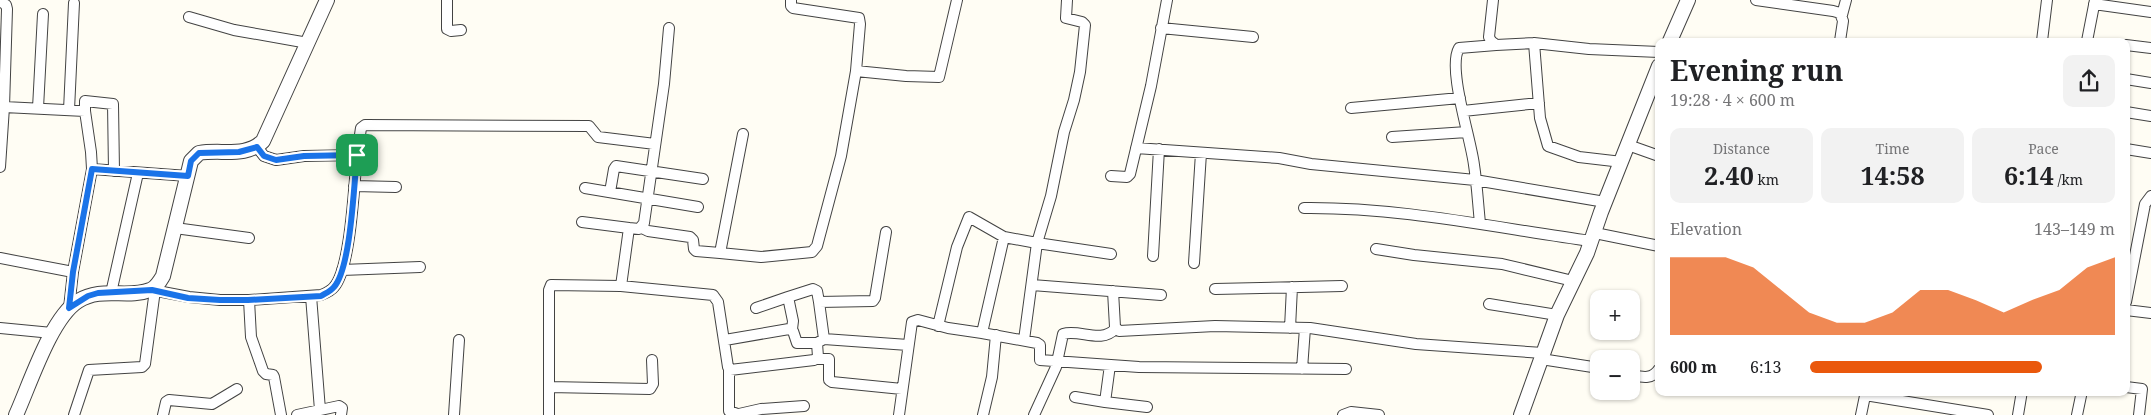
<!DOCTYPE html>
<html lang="en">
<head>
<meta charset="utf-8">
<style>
	:root { --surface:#fff; --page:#f2f2f2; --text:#202124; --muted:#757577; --accent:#ea580c }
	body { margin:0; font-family:"Noto Serif",serif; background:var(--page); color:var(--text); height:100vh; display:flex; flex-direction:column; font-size:19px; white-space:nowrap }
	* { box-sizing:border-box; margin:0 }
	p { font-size:16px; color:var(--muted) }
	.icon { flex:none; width:28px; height:28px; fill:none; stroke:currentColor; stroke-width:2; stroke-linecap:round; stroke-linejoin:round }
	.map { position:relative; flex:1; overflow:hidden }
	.sheet { position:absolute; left:1655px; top:38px; width:475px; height:358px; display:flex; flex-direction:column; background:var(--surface); border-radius:10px; box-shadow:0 1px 4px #0004 }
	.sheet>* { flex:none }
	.controls { position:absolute; left:1590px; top:290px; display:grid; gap:10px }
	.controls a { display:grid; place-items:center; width:50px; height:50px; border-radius:10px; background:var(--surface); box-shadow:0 1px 4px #0004; font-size:25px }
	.pin { position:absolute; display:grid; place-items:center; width:42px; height:42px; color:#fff; margin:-21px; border-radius:10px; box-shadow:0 2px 8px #0006 }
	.round { display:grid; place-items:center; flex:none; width:52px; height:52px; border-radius:10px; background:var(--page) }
	.headline { display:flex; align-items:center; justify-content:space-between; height:85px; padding:0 15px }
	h1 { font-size:28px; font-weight:700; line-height:38px }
	.figures { display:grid; grid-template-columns:repeat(3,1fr); gap:8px; height:85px; padding:5px 15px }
	.figures div { display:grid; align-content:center; border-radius:10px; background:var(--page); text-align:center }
	.figures b { font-size:25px; font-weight:700 }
	.figures small { font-size:14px; font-weight:400 }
	.figures p { font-size:14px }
	.chart { height:140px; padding:10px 15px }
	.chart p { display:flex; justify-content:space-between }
	.chart svg { width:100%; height:90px; margin-top:5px; fill:var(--accent); opacity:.7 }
	ul { padding:0 15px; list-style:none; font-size:16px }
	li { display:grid; grid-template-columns:80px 60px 1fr; align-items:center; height:38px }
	li i { height:12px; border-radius:6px; background:var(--accent) }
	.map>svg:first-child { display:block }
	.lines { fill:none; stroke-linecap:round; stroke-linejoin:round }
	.minor-casing { stroke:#434343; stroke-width:12 }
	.tertiary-casing { stroke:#434343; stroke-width:16 }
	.minor { stroke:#fff; stroke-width:10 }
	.tertiary { stroke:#fff; stroke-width:14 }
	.route-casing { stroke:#fff; stroke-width:10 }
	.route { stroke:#1a73e8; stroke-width:6 }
</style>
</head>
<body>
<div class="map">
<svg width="2151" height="415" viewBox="0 0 2151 415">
	<rect width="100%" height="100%" fill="#fffdf4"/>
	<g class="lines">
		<g class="minor-casing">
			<path id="minor" d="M 447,0 L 447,29 L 451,31 L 461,30
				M 791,0 L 791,6 L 793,8 L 859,18 L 860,24 L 856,71
				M 1493,0 L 1489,37 L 1491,41 L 1496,45 L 1534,43 L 1589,49 L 1659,52
				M 1756,0 L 1833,11 L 1840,13 L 1843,21 L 1840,41
				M 0,1 L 6,5 L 7,9 L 4,107
				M 2094,4 L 2151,12
				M 1842,15 L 1846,0
				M 189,17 L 234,30 L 308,43
				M 1161,28 L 1253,37
				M 2042,41 L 2047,0
				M 2087,41 L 2095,0
				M 1534,43 L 1540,118 L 1548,146 L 1579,157 L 1622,162
				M 2126,45 L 2151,48
				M 2126,79 L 2151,83
				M 38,108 L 43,14
				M 1351,108 L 1460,98
				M 69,110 L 74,3
				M 85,111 L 85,101 L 113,104 L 114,171
				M 1463,111 L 1539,103
				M 2126,112 L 2151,116
				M 743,134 L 720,253 L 761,257 L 812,252 L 817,246 L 841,156 L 856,71 L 906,76 L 939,77 L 957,0
				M 1392,137 L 1467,132
				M 1628,145 L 1659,156
				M 257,147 L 264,156 L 276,160 L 304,156 L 357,155 L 361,128 L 365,125 L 589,126 L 598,137 L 655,144
				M 1136,148 L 1279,158 L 1311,164 L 1475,180 L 1605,202
				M 2126,149 L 2151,153
				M 0,167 L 4,107 L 85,111 L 91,152 L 92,169 L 73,272 L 69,308
				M 92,169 L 188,176
				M 1111,176 L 1127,177 L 1130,174 L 1151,86 L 1167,0
				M 354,186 L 396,187
				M 585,188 L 698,207
				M 610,192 L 614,169 L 616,166 L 703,179
				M 1304,208 C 1401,207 1496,228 1591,241
				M 582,222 L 629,228
				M 1480,223 C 1478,204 1477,184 1474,165 C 1471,139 1447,68 1459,48 L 1496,45
				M 175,228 L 249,238
				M 642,228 L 648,231 L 690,237 L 693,240 L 694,249 L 696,251 L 720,253
				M 1595,233 L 1659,246
				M 1004,237 L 982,333 L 1037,343 L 1040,345 L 1040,360 L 1139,367 L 1346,369
				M 1376,249 L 1414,255 L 1502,264 L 1573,281
				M 1153,256 L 1159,149
				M 0,258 L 73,272
				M 1194,263 L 1201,153
				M 342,270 L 420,267
				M 1032,285 L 1161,295
				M 621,286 L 629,228 L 639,229 L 644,223 L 664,84 L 669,28
				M 1215,289 L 1342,286
				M 152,290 L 189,297 L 220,300 L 249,300 L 321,295 C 326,293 331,291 334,287 C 351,268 354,183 357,155
				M 1113,291 L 1115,327 L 1119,331 L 1215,326 L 1310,328 L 1416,344 L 1543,353
				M 111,293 L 138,173
				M 311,296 L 320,410
				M 788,297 L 813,289 L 817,291 L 819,302 L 873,301 L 875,298 L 886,232
				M 249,300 L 251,337 L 263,371 L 266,374 L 273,375 L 274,377 L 281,415
				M 819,302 L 824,339
				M 2126,302 L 2145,204 L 2151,196
				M 1489,304 L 1557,315
				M 756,308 L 788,297 L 793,321 L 792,329
				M 2126,310 L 2151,313
				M 938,326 L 957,247 L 969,217 L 1004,237 L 1037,243 L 1051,196 L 1064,132 L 1074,100 L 1080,72 L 1085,25 L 1082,22 L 1066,18 L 1067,0
				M 0,328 L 52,333
				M 1290,328 L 1292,287
				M 725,340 L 789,329 L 793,331 L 797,343 L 817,343
				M 1024,340 L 1037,243 L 1111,254
				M 817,359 L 829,359 L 829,380 L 832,382 L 902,389
				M 1541,359 L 1599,368
				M 1110,365 L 1105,402 L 1147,407
				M 729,369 L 729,411 L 740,415
				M 1302,369 L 1305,328
				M 1631,375 C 1642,377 1652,380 1659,369
				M 549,387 L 650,389 L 653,384 L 652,360
				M 2126,387 L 2142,389 L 2139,415
				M 1865,395 L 1988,415
				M 1075,397 L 1105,402
				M 739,414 L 761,409 L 804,406
				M 74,415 L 89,370 L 142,367 L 145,364 L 155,290
				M 163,415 L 166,402 L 169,400 L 212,404 L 237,389
				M 297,415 L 339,406 L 342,408 L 341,415
				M 454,415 L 459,340
				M 549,415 L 549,290 L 551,285 L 621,286 L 713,295 L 718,302 L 728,367 L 730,370 L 814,360 L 818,357 L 817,343 L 824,339 L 908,345
				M 899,415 L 912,322 L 918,320 L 948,328 L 982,333
				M 983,415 L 992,377 L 996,335
				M 1034,415 L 1056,367 L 1063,334 C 1080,329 1101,344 1115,329
				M 1343,415 L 1351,412 L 1379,415
				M 1861,415 L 1866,391
				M 2018,415 L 2022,391
				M 2077,415 L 2082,391"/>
		</g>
		<g class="tertiary-casing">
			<path id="tertiary" d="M 1670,41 L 1688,0
				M 16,415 C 30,384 51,318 78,301 C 102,286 127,299 150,290 C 156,288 160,281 163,276 L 191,161 L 199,153 C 221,149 246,158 263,141 L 327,0
				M 1521,415 L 1557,315 L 1587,253 L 1601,212 L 1659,66"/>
		</g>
		<use href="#minor" class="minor"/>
		<use href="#tertiary" class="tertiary"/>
	</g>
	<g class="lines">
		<g class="route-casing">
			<path id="route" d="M 257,147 L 264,156 L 276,160 L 304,156 L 357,155 C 354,183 351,268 334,287 C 331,291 326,293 321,296 L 248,300 L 220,300 L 188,298 L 152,290 L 98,293 L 88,296 L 69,308 L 73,272 L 92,169 L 188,176 L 191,161 L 199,153 L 239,152 Z"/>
		</g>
		<use href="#route" class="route"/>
	</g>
</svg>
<div class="controls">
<a>+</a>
<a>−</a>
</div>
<div class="pin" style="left:357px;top:155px;background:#1e9e55"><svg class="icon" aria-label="arrive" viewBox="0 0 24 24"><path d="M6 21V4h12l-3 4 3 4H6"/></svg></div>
<section class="sheet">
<div class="headline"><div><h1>Evening run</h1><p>19:28 · 4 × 600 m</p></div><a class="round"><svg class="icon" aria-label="share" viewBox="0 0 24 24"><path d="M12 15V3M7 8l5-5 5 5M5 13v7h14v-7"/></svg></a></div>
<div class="figures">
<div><p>Distance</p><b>2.40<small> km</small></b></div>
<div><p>Time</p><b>14:58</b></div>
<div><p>Pace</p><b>6:14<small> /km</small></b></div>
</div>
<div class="chart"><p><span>Elevation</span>143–149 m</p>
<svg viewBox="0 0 160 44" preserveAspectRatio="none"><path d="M0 44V6L10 6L20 6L30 11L40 22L50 33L60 38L70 38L80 33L90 22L100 22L110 27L120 33L130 27L140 22L150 11L160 6V44z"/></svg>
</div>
<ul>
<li><b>600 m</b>6:13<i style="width:76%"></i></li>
</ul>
</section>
</div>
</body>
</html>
